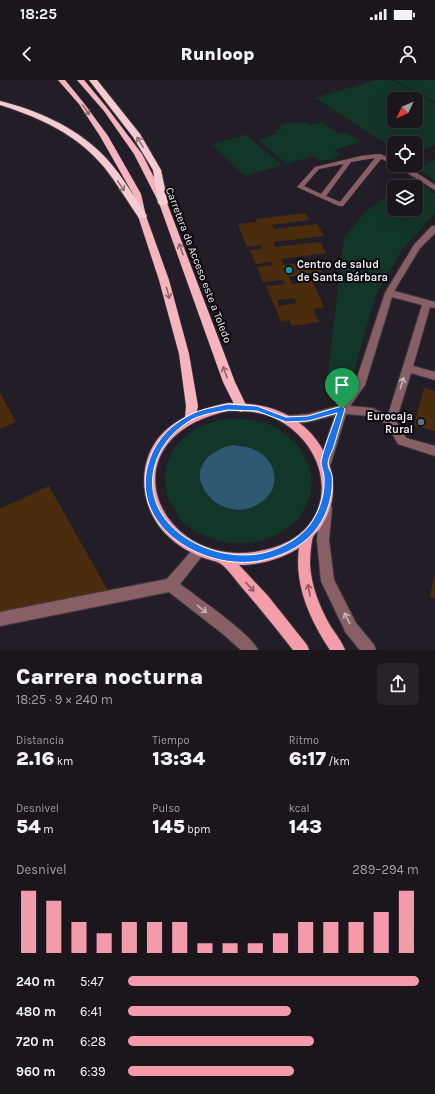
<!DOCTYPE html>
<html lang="es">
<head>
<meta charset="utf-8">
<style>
	:root { --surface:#1a161c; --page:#272329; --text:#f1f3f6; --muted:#9f9fa3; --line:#38353b; --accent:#f39aab }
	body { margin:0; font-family:Karla,sans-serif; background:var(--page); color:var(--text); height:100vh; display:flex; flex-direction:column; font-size:15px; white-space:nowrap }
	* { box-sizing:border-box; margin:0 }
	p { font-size:13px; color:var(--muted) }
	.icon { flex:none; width:22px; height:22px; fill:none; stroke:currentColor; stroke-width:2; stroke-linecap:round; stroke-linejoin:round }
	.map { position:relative; height:570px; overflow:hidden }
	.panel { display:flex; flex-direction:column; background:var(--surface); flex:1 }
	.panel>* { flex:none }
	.needle { width:26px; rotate:226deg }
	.fabs { position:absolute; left:387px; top:12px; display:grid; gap:8px }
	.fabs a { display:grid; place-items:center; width:36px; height:36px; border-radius:6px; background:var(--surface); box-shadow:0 4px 16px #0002,0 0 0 1px var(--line); font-size:20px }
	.pin { position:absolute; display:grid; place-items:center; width:34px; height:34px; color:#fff; margin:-41px -17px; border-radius:50% 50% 50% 0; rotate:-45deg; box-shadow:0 0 4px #0007 }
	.pin .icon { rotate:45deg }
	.round { display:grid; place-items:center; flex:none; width:42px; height:42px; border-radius:6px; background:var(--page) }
	.overview { display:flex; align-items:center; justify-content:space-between; height:68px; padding:0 16px }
	h1 { font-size:22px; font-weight:800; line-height:30px }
	.metrics { display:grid; grid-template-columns:repeat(3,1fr); gap:6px; height:68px; padding:4px 16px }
	.metrics div { display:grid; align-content:center }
	.metrics b { font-size:20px; font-weight:800 }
	.metrics small { font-size:11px; font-weight:400 }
	.metrics p { font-size:11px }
	.chart { height:112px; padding:8px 16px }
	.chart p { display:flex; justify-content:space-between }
	.chart svg { width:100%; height:72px; margin-top:4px; stroke:var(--accent); stroke-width:6 }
	ul { padding:0 16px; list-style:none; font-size:13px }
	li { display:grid; grid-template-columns:64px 48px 1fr; align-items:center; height:30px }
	li i { height:10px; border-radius:5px; background:var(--accent) }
	.status { display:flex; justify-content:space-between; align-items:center; height:28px; padding:0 20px; background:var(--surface); direction:ltr }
	.status svg { height:11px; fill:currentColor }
	header { display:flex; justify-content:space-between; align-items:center; height:52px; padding:0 16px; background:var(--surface); font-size:18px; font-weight:800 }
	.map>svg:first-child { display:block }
	.green { fill:#123627; fill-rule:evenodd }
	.water { fill:#2e5871 }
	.building { fill:#4b2d0e; fill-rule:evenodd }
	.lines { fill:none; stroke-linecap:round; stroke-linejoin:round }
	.service-casing { stroke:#3f3a43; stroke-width:1 }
	.minor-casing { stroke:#3f3a43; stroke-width:2 }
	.primary-casing { stroke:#3f3a43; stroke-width:2 }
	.trunk-casing { stroke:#3f3a43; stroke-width:1 }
	.motorway-casing { stroke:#3f3a43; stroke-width:2 }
	.service { fill:#885f64; fill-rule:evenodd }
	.minor { fill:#885f64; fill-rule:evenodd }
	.primary { fill:#f49eaa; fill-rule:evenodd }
	.trunk { fill:#f6b5be; fill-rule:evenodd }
	.motorway { fill:#f7ccd1; fill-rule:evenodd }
	.oneway { stroke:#8c676e }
	.oneway2 { stroke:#8c7478 }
	.oneway3 { stroke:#c6b4ba }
	.oneway4 { stroke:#8b5a63 }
	.route { fill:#1a73e8; stroke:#fff; fill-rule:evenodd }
	.culture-dot { fill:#0f9aa8; stroke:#0a080c; stroke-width:1.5 }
	.service-dot { fill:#5c6f8a; stroke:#0a080c; stroke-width:1.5 }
	.labels { text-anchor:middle; stroke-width:4; stroke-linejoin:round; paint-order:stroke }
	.poi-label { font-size:11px; font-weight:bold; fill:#f0ecf3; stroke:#0a080c; text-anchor:start }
	.street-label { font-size:11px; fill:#f0ecf3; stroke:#0a080c }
</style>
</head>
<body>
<div class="status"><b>18:25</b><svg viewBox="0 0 49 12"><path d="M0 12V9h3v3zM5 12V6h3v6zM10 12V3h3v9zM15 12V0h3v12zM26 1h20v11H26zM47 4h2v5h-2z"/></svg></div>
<header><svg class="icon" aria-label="back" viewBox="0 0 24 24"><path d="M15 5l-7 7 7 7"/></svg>Runloop<svg class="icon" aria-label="person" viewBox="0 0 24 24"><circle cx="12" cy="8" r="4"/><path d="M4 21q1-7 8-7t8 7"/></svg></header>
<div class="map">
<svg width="435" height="570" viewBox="0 0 435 570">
	<rect width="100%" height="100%" fill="#221d26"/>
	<path class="green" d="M 375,0 L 392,0 L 435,24 L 435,65 L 416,72 L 416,63 L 394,63 L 394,69 L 315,18 ZM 394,19 L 416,19 L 416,41 L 394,41 Z
		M 394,0 L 435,0 L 435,22 Z
		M 293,42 L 297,44 L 305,42 L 310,45 L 322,42 L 339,54 L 346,52 L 360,62 L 334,70 L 341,75 L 334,77 L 336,79 L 320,81 L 313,76 L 287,84 L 258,60 L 277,54 L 274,51 L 282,49 L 279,46 Z
		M 246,55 L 282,85 L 245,96 L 211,64 Z
		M 435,80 L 435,101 L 420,90 L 427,83 Z
		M 411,97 L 435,114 L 435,133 L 402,170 L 376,215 L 351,301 L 338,313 L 328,301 L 329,284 L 344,158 L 365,132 L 394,110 L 394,129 L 416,129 L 416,107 L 398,107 Z
		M 229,338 C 243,339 257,340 271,345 C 280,349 288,356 295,363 C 337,409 293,466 238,463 C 217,463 199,456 183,442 C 180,439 178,436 176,432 C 157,406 163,372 190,353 C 201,344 216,341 229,338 ZM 232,365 L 244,366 L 256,370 L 274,406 C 258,438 218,437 201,405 Z"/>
	<path class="water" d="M 232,365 C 240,366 248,366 255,370 C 275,379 282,404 265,419 C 224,457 161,384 232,365 Z"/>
	<path class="building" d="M 305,133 L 309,140 L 272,145 L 274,149 L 317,144 L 324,156 L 273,162 L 275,167 L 320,162 L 326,173 L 281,179 L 284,185 L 316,181 L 322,192 L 289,197 L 292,204 L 312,201 L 324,227 L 313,229 L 319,242 L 292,246 L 289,240 L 281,242 L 266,206 L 285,204 L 283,200 L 263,202 L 257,187 L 273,185 L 271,182 L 256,184 L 250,170 L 262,169 L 261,165 L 247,167 L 238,144 L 257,142 L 256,139 ZM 294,218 L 297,223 L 279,226 L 277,220 Z
		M 424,308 L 435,311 L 435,351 L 414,345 Z
		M 0,313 L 16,342 L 0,349 Z
		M 49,406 L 108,511 L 0,532 L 0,429 Z
		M 434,496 L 435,496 L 435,518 L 430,517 Z"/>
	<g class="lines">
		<g class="service-casing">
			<path id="service" d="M 380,74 L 394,80 L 394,84 L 381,79 L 343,126 L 339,126 L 297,107 L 315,87 L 361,76 ZM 375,78 L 340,122 L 326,116 L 351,82 ZM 344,84 L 321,114 L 304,106 L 319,89 Z"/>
		</g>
		<g class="minor-casing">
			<path id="minor" d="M 395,85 L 404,85 L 435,105 L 435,110 Z
				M 432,146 L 435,146 L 435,153 L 420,168 L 394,211 L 435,222 L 435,228 L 430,227 L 413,286 L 435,292 L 435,300 L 411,293 L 396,341 L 406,358 L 435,366 L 435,376 L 398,364 L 387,344 L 370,336 L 346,334 L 331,383 L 329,386 L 325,388 L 321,386 L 319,383 L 335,335 C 319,339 298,347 282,342 L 281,339 L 282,336 L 308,334 L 338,326 L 355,304 L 385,213 L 414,165 ZM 392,217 L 422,225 L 388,335 L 372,328 L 350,326 L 365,305 Z
				M 326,423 L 330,424 L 332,428 L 329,460 L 334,500 L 356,543 L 374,565 L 376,570 L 360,570 L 346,553 L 321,501 L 317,460 L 320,428 L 322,424 Z
				M 199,465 L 203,467 L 205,471 L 203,475 L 180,504 C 197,517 251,554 258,570 L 241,570 L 223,554 L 169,512 L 0,546 L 0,532 L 167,499 L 195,467 Z"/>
		</g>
		<g class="primary-casing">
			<path id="primary" d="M 228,323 C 244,323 260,324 276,330 C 312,343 339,381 332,420 C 330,431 325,441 319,450 C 317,452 314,454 313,457 C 311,462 310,478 310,484 C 311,506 320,528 331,547 C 336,554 342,562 345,570 L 330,570 C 310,540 294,505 299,468 C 281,479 260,485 239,485 L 268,516 L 307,565 L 309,570 L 293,570 C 276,548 258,526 239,504 C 234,498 228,489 221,484 C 217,481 209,480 204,478 C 191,473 178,466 168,456 C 136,426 135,372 172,345 C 189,333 208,327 228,323 ZM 228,331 C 242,331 257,331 270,336 C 333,362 344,447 272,468 C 162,501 97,359 228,331 Z"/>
		</g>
		<g class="trunk-casing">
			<path id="trunk" d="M 58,0 L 65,0 L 83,22 L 108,56 L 141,114 L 146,136 L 169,200 L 189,274 L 198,326 L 195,340 L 191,342 L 187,340 L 185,337 L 186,326 L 179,274 L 159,200 L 138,136 L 133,114 L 100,56 L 79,24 Z
				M 77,0 L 84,0 L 108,29 L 142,74 L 167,123 L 235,302 L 247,327 L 245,330 L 241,332 L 237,330 L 223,302 L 159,123 L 134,74 L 104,31 Z"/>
		</g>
		<g class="motorway-casing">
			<path id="motorway" d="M 89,0 L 97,0 L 140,54 L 161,90 L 168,123 L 166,125 L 160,125 L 158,123 L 153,90 L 133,57 Z
				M 0,21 C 36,30 73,46 100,72 C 119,90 132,114 147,136 L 145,138 L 139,138 C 127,121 117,103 104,87 C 78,55 39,37 0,25 Z"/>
		</g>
		<use href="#service" class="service"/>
		<use href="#minor" class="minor"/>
		<use href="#primary" class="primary"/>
		<use href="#trunk" class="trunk"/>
		<use href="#motorway" class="motorway"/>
	</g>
	<defs><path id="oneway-shaft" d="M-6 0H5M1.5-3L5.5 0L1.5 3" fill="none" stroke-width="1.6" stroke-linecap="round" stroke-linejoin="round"/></defs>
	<g class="oneway">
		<use href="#oneway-shaft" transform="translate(86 30) rotate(54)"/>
		<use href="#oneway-shaft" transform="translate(181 169) rotate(-110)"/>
		<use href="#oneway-shaft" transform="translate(168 213) rotate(75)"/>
		<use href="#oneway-shaft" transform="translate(225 292) rotate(-110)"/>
	</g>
	<g class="oneway2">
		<use href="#oneway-shaft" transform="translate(140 62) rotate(-122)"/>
		<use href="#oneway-shaft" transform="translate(121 106) rotate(56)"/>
	</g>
	<g class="oneway3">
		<use href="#oneway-shaft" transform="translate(402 303) rotate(-73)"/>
		<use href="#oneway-shaft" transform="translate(202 529) rotate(38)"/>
		<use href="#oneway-shaft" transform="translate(347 538) rotate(-117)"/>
	</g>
	<g class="oneway4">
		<use href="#oneway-shaft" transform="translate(250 507) rotate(47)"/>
		<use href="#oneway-shaft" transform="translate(309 510) rotate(-101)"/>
	</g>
	<path class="route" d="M 228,324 L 257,326 L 286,337 L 308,336 L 342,326 L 345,329 C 341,342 337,356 333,369 C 331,373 328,379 328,384 C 328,388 331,392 332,395 C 334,413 328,433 318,447 C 306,464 287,474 268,479 C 209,496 124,447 150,378 C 157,359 171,345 188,336 C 200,329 215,327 228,324 ZM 228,330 L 257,331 L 286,342 L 308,341 L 337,333 C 332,349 324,366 321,382 C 321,387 324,392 324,397 C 325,412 321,427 313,440 C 304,456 284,467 267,472 C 211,487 133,443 157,379 C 164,361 177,348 193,339 C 204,334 217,332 228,330 Z"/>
	<circle class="culture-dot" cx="289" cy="190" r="4"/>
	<circle class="service-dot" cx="421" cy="342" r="4"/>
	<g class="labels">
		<g class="poi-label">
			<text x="297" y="188">Centro de salud<tspan x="297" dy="13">de Santa Bárbara</tspan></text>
			<text x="413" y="340" text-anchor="end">Eurocaja<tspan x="413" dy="13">Rural</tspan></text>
		</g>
		<g class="street-label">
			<text transform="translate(199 185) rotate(69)" y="4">Carretera de Acceso este a Toledo</text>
		</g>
	</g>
</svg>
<div class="fabs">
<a><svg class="needle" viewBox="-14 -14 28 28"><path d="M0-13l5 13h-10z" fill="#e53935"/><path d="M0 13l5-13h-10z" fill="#9f9fa3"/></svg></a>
<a><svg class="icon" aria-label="locate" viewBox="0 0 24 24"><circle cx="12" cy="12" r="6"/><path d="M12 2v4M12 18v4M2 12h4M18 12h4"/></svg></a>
<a><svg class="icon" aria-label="layers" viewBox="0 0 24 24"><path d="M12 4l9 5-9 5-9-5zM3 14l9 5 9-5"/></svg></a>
</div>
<div class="pin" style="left:342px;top:329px;background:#1e9e55"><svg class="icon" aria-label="arrive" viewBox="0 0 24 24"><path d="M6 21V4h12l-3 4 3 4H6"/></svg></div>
</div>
<section class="panel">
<div class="overview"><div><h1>Carrera nocturna</h1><p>18:25 · 9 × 240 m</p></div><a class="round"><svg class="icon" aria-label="share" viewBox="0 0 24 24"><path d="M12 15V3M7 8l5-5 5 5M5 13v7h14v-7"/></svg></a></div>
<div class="metrics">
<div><p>Distancia</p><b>2.16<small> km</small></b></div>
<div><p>Tiempo</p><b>13:34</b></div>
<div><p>Ritmo</p><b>6:17<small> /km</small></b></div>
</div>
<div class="metrics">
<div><p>Desnivel</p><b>54<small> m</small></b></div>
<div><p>Pulso</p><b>145<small> bpm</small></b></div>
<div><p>kcal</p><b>143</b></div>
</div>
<div class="chart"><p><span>Desnivel</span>289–294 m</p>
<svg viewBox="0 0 160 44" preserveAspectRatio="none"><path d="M5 44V6M15 44V12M25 44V25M35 44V32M45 44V25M55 44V25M65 44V25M75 44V38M85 44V38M95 44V38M105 44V32M115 44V25M125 44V25M135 44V25M145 44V19M155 44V6"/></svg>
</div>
<ul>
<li><b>240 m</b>5:47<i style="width:100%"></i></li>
<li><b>480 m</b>6:41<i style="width:56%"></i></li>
<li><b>720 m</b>6:28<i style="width:64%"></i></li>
<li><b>960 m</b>6:39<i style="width:57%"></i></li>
</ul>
</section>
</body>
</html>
